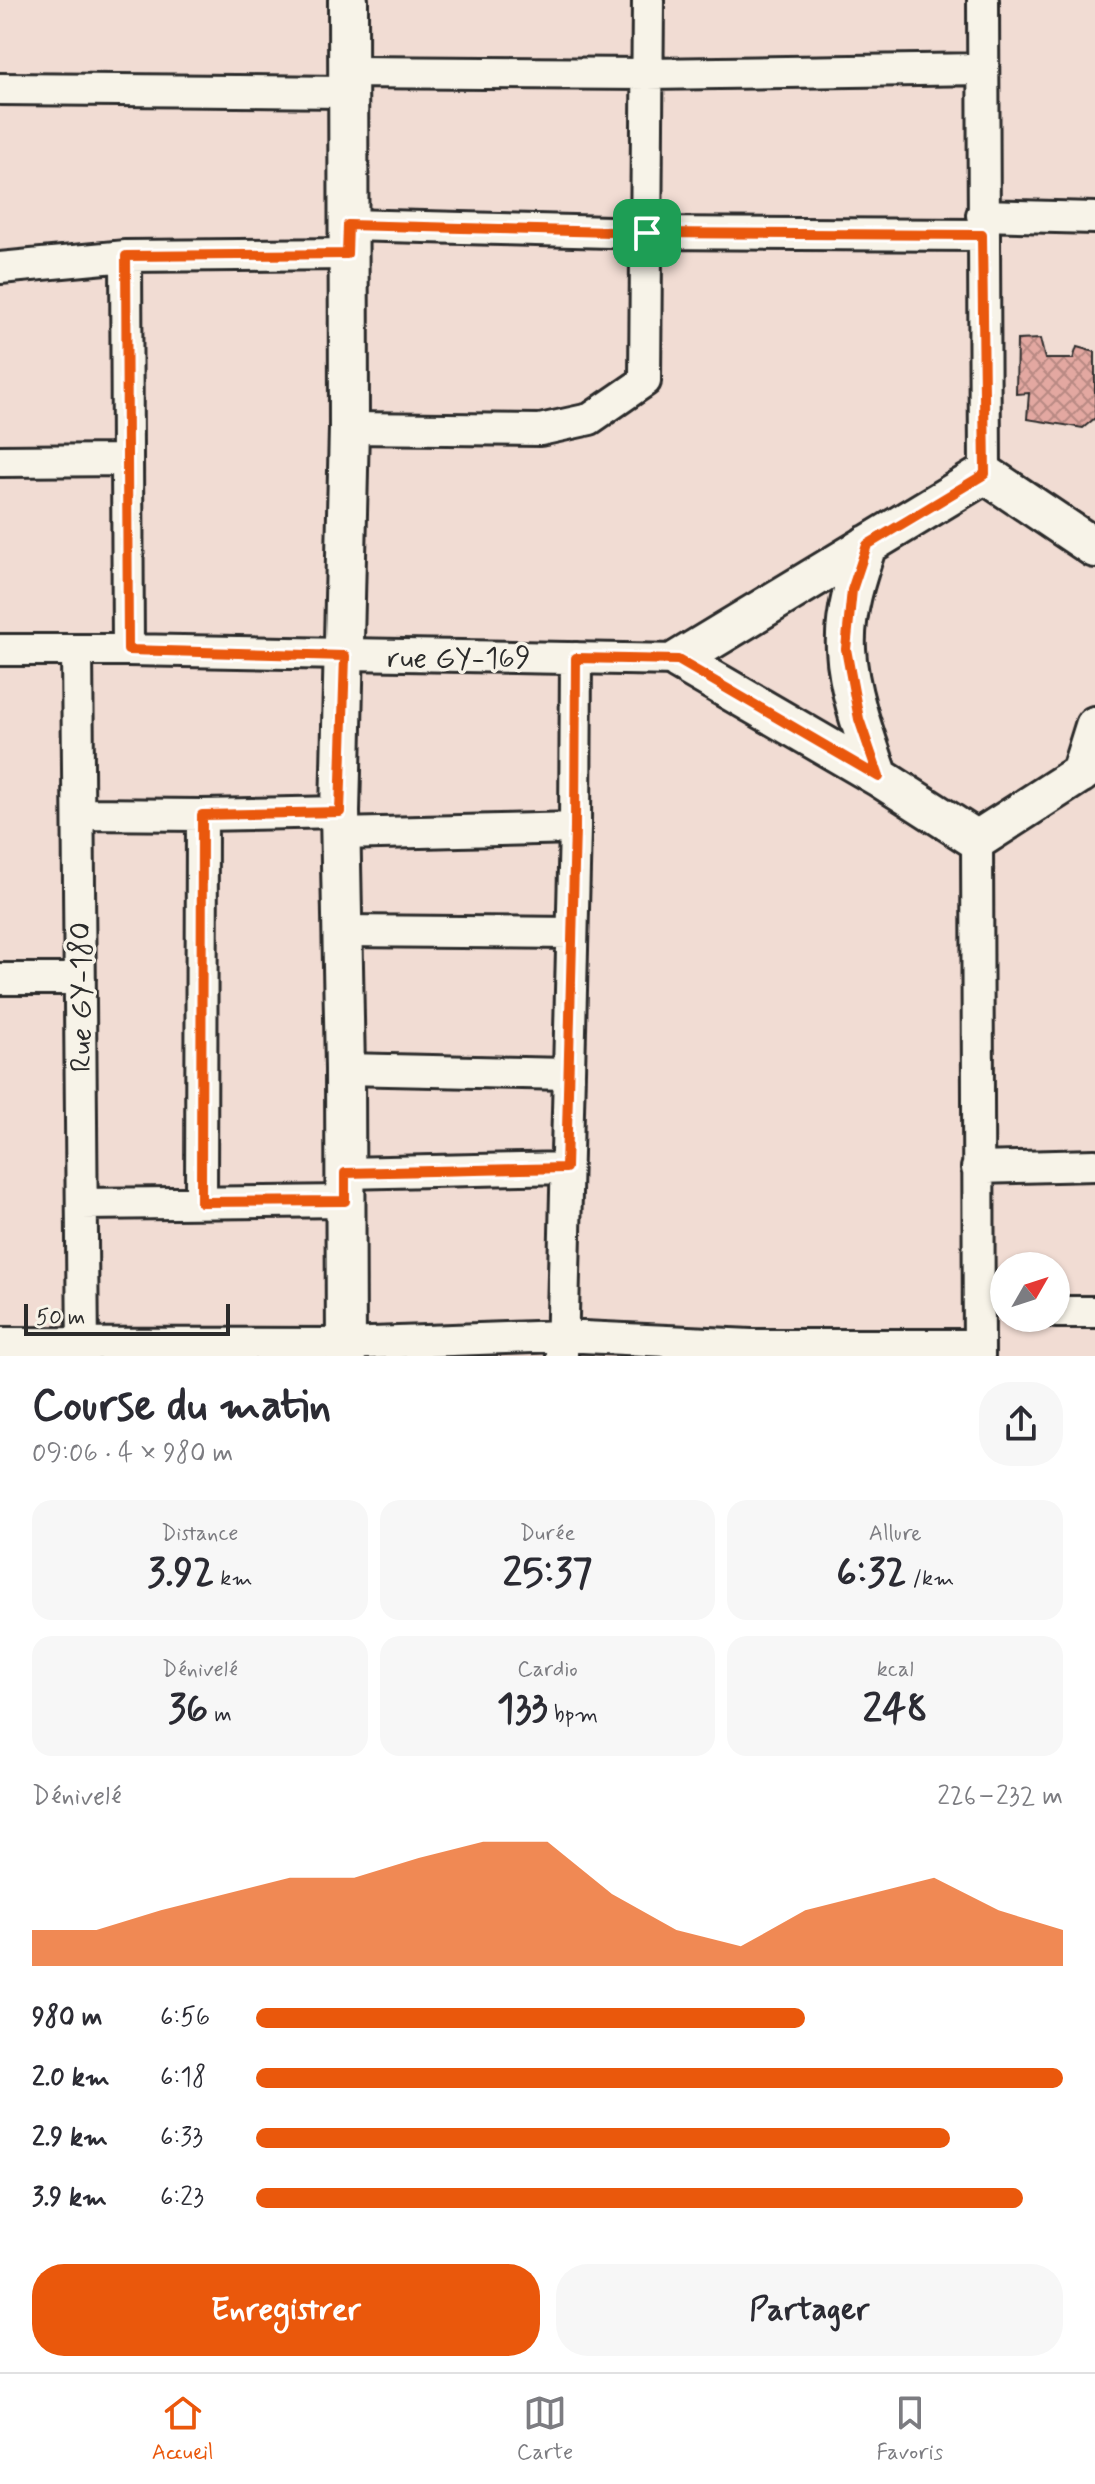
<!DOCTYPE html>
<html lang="fr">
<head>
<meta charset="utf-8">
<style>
	:root { --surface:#fff; --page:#f7f7f7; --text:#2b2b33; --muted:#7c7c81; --line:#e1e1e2; --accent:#ea580c }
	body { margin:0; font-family:Mynerve,sans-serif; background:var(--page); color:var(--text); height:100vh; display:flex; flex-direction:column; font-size:30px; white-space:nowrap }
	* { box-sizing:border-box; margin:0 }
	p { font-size:26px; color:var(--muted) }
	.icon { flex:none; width:44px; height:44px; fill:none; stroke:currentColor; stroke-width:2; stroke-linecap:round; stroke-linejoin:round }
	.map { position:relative; height:1356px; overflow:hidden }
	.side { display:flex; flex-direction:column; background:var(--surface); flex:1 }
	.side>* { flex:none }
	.needle { width:52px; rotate:51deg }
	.controls { position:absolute; left:990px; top:1252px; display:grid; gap:16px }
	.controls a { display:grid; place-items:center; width:80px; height:80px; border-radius:50%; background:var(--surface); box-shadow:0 2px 6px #0004; font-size:40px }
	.scale { position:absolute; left:24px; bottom:20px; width:206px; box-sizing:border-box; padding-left:8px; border:4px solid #2b2b2b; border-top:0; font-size:22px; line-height:28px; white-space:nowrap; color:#2b2b2b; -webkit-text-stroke:6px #f7f3e8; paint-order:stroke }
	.pin { position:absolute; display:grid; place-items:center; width:68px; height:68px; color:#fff; margin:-34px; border-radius:16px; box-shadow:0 4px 12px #0006 }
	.round { display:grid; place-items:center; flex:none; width:84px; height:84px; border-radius:32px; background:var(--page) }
	.overview { display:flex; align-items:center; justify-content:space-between; height:136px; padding:0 32px }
	h1 { font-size:44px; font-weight:800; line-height:60px }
	.metrics { display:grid; grid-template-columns:repeat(3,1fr); gap:12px; height:136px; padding:8px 32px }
	.metrics div { display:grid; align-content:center; border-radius:20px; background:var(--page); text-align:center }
	.metrics b { font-size:40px; font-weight:800 }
	.metrics small { font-size:22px; font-weight:400 }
	.metrics p { font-size:22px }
	.chart { height:224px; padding:16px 32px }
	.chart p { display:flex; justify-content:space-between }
	.chart svg { width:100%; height:144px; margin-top:8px; fill:var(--accent); opacity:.7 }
	.action { display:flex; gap:16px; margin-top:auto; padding:16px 32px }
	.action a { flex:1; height:92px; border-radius:32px; background:var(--accent); color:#fff; font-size:32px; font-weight:800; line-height:92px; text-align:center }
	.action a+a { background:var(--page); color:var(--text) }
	ul { padding:0 32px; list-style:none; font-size:26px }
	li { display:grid; grid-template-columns:128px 96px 1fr; align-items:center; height:60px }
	li i { height:20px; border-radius:10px; background:var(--accent) }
	.dock { display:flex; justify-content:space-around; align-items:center; height:112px; border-top:2px solid var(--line); background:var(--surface); font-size:22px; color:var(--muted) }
	.dock a { display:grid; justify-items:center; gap:4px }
	.dock .active { color:var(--accent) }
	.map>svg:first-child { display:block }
	.building { fill:url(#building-cross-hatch); stroke:#2b2b2b; stroke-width:2 }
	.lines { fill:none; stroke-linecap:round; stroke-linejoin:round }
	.minor-casing { stroke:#2b2b2b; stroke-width:36 }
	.tertiary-casing { stroke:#2b2b2b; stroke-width:44 }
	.minor { stroke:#f7f3e8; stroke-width:30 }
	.tertiary { stroke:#f7f3e8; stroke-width:38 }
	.route-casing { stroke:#fff; stroke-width:16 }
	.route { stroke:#ea580c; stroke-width:10 }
	.labels { text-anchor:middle; stroke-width:7; stroke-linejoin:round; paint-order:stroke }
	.street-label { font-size:30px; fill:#2b2b2b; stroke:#f7f3e8 }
</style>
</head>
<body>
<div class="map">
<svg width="1095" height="1356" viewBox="0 0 1095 1356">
	<defs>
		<pattern id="building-cross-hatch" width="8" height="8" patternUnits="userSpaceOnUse" patternTransform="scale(2)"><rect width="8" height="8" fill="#e3a8a1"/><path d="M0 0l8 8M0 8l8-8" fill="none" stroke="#b88983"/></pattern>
	</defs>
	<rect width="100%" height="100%" fill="#f1dcd3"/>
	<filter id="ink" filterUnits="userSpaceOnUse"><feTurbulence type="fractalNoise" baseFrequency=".0125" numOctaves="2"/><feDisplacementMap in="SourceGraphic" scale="16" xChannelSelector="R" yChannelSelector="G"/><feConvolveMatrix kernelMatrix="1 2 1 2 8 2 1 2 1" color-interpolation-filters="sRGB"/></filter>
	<g filter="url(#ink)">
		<path class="building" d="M 1040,339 L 1045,359 L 1073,359 L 1077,347 L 1095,352 L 1095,418 L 1083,428 L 1027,419 L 1029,393 L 1016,394 L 1017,340 Z"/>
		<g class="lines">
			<g class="minor-casing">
				<path id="minor" d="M 983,0 L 985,474
					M 348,72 L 648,74 L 983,69
					M 0,89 L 348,92
					M 982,215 L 1095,218
					M 348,225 L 647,233 L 982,235
					M 126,256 L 128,650
					M 0,268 L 126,256 L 347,254
					M 349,428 L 540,430 L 590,419 L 645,381 L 648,0
					M 0,461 L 127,460
					M 0,650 L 128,650 L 678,660
					M 77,650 L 83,1356
					M 79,814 L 202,815 L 340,812
					M 341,834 L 575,828
					M 977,840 L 979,1356
					M 342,931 L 572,933
					M 0,979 L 80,979
					M 345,1069 L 568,1074
					M 977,1168 L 1095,1165
					M 345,1173 L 566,1168
					M 201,1202 L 202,815
					M 82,1204 L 345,1201
					M 1056,1312 L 1095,1312
					M 0,1343 L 345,1344 L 562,1336 L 751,1345 L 979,1345
					M 562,1355 L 575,828 L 576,658"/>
			</g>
			<g class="tertiary-casing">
				<path id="tertiary" d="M 867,545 C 856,578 844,614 846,649 C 848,691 865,737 879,777
					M 1095,548 L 985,474 L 678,660 L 879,777 L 977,840 L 1095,764
					M 1080,774 L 1095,726
					M 346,1356 L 345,1069 L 340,812 L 349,428 L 348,0"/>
			</g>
			<use href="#minor" class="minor"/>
			<use href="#tertiary" class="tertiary"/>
		</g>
	</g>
	<g class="lines" filter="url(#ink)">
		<g class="route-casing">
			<path id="route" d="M 348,225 L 647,233 L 982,235 L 985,474 L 867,545 L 852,590 L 846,649 L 859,719 L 879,777 L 678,660 L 576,658 L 575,828 L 566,1168 L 345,1173 L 345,1201 L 201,1202 L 202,815 L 340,812 L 345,656 L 128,650 L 126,256 L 347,254 Z"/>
		</g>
		<use href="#route" class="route"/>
	</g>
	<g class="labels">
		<g class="street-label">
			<text x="459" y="667">rue GY-169</text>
			<text transform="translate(80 997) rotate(-90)" y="10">Rue GY-180</text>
		</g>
	</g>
</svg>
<div class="controls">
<a><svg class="needle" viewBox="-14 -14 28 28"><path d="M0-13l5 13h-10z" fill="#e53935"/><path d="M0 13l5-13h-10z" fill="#7c7c81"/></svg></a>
</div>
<div class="scale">50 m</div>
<div class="pin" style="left:647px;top:233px;background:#1e9e55"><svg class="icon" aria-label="arrive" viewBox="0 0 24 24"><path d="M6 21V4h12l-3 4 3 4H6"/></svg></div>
</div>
<section class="side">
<div class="overview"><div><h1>Course du matin</h1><p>09:06 · 4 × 980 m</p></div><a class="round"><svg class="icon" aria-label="share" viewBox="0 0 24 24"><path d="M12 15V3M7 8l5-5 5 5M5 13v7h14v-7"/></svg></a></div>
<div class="metrics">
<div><p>Distance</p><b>3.92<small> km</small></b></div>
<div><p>Durée</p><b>25:37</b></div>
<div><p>Allure</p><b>6:32<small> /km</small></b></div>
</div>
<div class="metrics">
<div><p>Dénivelé</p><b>36<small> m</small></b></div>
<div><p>Cardio</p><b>133<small> bpm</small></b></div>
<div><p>kcal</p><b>248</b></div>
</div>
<div class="chart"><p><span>Dénivelé</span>226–232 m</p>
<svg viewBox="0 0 160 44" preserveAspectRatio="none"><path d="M0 44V33L10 33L20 27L30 22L40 17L50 17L60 11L70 6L80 6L90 22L100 33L110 38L120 27L130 22L140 17L150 27L160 33V44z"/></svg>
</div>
<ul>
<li><b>980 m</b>6:56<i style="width:68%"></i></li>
<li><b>2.0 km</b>6:18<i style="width:100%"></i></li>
<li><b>2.9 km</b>6:33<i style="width:86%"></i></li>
<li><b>3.9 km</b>6:23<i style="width:95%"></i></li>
</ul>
<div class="action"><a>Enregistrer</a><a>Partager</a></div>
</section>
<nav class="dock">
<a class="active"><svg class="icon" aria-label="home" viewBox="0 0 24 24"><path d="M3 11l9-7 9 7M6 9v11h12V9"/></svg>Accueil</a>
<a><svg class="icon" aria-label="map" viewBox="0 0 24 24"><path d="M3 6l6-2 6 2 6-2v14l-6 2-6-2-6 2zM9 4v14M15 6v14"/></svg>Carte</a>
<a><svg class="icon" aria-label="saved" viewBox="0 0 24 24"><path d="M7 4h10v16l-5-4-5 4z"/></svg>Favoris</a>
</nav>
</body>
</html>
